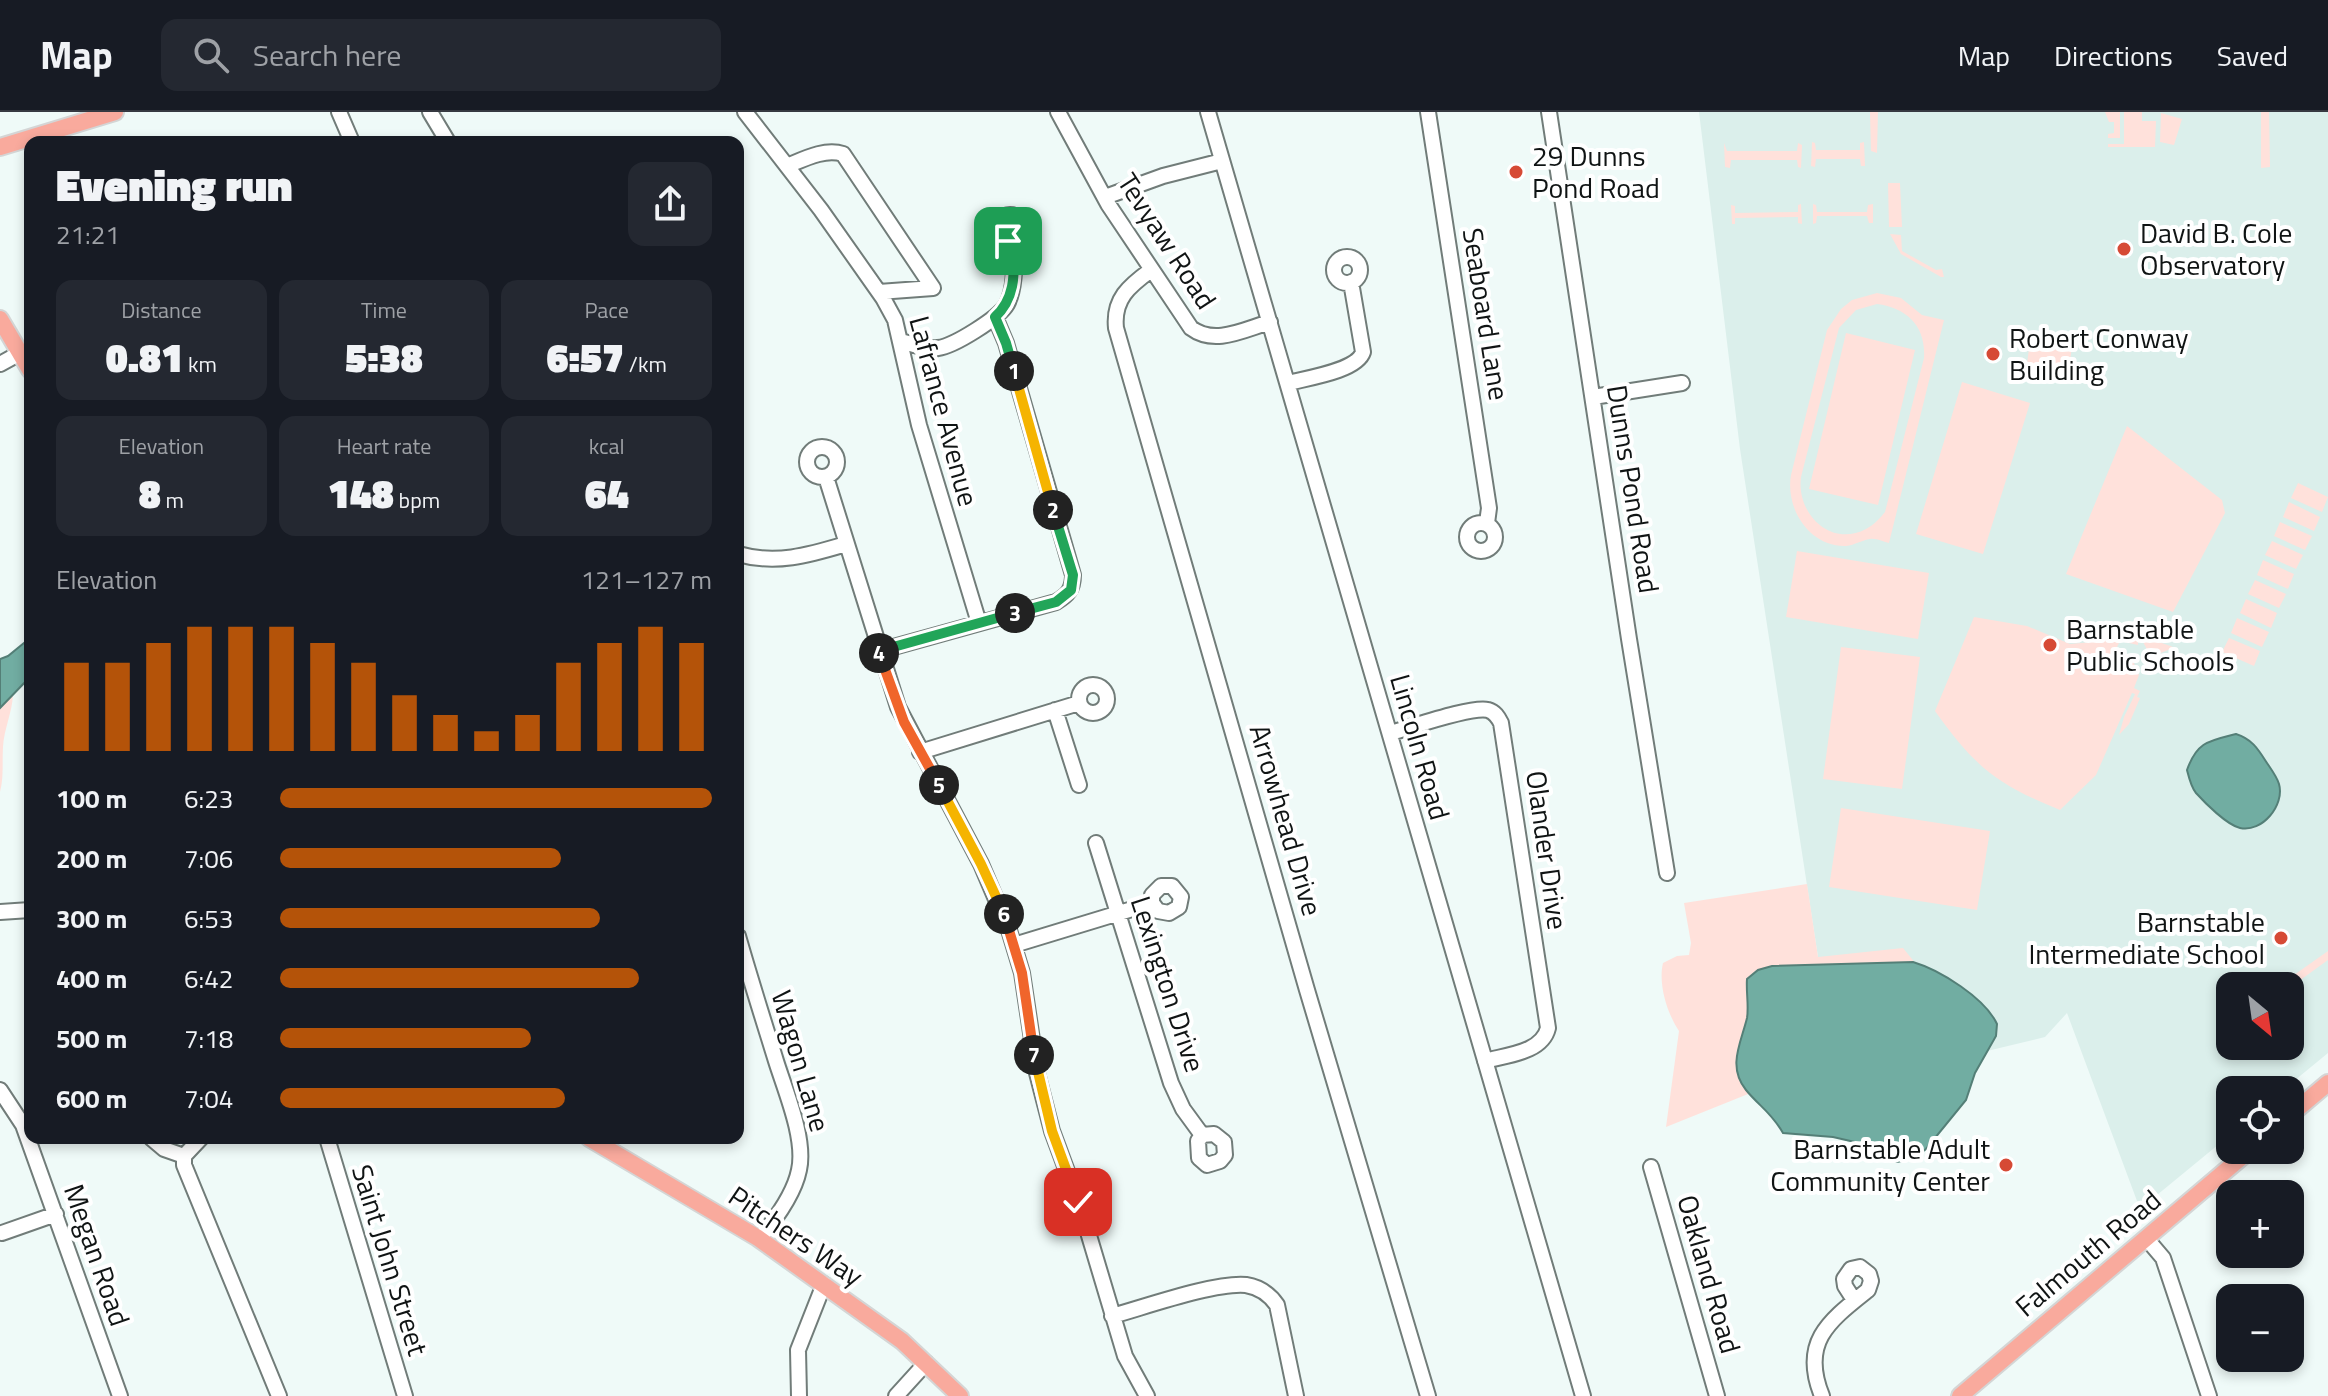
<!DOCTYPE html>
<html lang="en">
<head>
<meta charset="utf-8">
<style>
	:root { --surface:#171b24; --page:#242831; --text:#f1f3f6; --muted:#9ea1a6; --line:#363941; --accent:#b45309 }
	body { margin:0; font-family:"Titillium Web",sans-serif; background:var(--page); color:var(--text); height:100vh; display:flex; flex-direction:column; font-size:30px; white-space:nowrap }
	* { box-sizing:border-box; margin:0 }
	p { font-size:26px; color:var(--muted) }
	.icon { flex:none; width:44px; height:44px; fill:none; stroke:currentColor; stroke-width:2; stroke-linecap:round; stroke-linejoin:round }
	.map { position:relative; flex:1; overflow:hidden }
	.drawer { position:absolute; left:24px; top:24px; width:720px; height:1008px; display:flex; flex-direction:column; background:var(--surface); border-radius:16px; box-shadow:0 4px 12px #0003 }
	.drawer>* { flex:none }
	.needle { width:52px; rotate:151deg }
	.controls { position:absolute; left:2216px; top:860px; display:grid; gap:16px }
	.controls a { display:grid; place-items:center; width:88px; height:88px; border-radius:16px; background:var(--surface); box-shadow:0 4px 12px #0003; font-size:40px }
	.pin { position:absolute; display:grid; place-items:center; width:68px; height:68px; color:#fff; margin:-34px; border-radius:16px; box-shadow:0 4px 12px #0006 }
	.km { position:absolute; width:40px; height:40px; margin:-20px; border-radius:50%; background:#222; color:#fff; font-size:22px; line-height:40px; text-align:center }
	.round { display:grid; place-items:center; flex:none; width:84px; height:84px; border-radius:16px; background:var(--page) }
	.headline { display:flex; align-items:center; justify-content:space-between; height:136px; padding:0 32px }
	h1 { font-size:44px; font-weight:800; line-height:60px }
	.metrics { display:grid; grid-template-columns:repeat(3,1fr); gap:12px; height:136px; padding:8px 32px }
	.metrics div { display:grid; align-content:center; border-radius:16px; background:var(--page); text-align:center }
	.metrics b { font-size:40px; font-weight:800 }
	.metrics small { font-size:22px; font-weight:400 }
	.metrics p { font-size:22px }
	.chart { height:224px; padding:16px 32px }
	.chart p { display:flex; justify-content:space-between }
	.chart svg { width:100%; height:144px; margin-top:8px; stroke:var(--accent); stroke-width:6 }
	ul { padding:0 32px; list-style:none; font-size:26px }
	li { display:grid; grid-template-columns:128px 96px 1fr; align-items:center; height:60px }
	li i { height:20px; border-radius:10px; background:var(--accent) }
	header { display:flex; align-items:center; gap:48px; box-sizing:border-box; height:112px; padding:0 40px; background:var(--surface); border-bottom:2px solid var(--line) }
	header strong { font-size:38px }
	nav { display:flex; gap:44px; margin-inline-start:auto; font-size:28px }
	.search { width:560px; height:72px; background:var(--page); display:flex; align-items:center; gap:20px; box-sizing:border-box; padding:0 28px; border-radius:16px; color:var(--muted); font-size:30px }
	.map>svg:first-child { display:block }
	.built { fill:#dbefeb; fill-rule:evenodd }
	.green { fill:#ffe1db; fill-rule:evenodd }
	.water { fill:#71ada2; stroke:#547f77; stroke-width:2 }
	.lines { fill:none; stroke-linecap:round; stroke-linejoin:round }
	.minor-casing { stroke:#717c79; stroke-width:18 }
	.major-casing { stroke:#d4d5d5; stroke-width:20 }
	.minor { stroke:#fff; stroke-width:14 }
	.major { stroke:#f9aa9d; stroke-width:16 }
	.split-1-casing { stroke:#fff; stroke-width:16 }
	.split-2-casing { stroke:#fff; stroke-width:16 }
	.split-3-casing { stroke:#fff; stroke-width:16 }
	.split-4-casing { stroke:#fff; stroke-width:16 }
	.split-5-casing { stroke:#fff; stroke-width:16 }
	.split-6-casing { stroke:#fff; stroke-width:16 }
	.split-7-casing { stroke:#fff; stroke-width:16 }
	.split-8-casing { stroke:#fff; stroke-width:16 }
	.split-1 { stroke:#22a559; stroke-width:10 }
	.split-2 { stroke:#f5b400; stroke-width:10 }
	.split-3 { stroke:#22a559; stroke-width:10 }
	.split-4 { stroke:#22a559; stroke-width:10 }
	.split-5 { stroke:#f0652b; stroke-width:10 }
	.split-6 { stroke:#f5b400; stroke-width:10 }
	.split-7 { stroke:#f0652b; stroke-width:10 }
	.split-8 { stroke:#f5b400; stroke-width:10 }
	.poi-dot { fill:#d64a35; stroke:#fff; stroke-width:3 }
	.labels { text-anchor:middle; stroke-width:8; stroke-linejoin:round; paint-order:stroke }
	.poi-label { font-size:28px; fill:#101414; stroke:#fff; text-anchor:start }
	.street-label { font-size:28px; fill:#101414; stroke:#fff }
</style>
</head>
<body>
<header>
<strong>Map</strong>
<div class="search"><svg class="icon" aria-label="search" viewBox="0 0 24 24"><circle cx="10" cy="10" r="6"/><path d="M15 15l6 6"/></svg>Search here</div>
<nav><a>Map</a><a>Directions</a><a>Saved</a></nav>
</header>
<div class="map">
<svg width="2328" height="1284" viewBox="0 0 2328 1284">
	<rect width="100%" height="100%" fill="#effaf8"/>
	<path class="built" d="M 1699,0 L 2328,0 L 2328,941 L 2283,978 L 2230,978 L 2230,1023 L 2140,1097 L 2067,901 L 2045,925 L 1987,939 L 1818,845 L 1740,337 ZM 2230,874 L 2290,874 L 2290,934 L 2230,934 Z"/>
	<path class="green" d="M 1870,0 L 1878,0 L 1877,41 L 1871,39 Z
		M 2105,0 L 2120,0 L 2120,26 L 2108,26 L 2108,22 L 2114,21 L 2114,10 L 2109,10 Z
		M 2124,0 L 2142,0 L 2142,9 L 2156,9 L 2155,35 L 2108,35 L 2108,32 L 2124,32 Z
		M 2261,0 L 2269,0 L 2270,55 L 2261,56 Z
		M 2161,1 L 2182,7 L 2174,33 L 2160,30 Z
		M 1864,30 L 1865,54 L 1861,54 L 1860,47 L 1816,47 L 1815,55 L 1811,54 L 1812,30 L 1815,31 L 1816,38 L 1860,38 L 1860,31 Z
		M 1798,31 L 1802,33 L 1801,56 L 1798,55 L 1797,48 L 1731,48 L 1730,56 L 1725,55 L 1724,31 L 1727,39 L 1797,39 Z
		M 1888,71 L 1900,71 L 1902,115 L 1889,115 Z
		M 1801,92 L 1802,112 L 1798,111 L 1798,105 L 1735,106 L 1735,112 L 1732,112 L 1731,93 L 1735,94 L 1735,101 L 1798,100 L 1798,93 Z
		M 1813,92 L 1816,93 L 1817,100 L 1867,100 L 1868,93 L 1873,92 L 1873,111 L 1869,111 L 1867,104 L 1817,104 L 1816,111 L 1813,112 Z
		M 1890,122 L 1901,123 L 1902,139 L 1936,158 L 1942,157 L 1944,165 L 1941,165 L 1901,142 Z
		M 1877,181 L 1901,186 L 1922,203 L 1944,208 L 1889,431 C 1884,430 1876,426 1870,427 C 1862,428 1855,433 1846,434 C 1809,435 1785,396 1791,363 L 1827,218 L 1841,197 L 1852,188 ZM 1877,192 C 1907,196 1926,214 1924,246 L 1885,400 C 1880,406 1874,413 1866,417 C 1830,436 1796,401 1801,365 L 1839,216 L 1856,198 Z
		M 1846,221 L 1915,238 L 1878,393 L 1809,377 Z
		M 2030,229 L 2072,234 L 2068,265 L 2026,259 Z
		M 1962,270 L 2030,291 L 1983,442 L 1916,422 Z
		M 2127,314 L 2222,388 L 2225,401 L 2173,500 L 2066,462 Z
		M 2298,371 L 2328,385 L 2322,400 L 2291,386 Z
		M 2289,390 L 2320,405 L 2314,419 L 2283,405 Z
		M 2280,410 L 2312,424 L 2305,438 L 2274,424 Z
		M 2272,429 L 2303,443 L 2296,457 L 2265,443 Z
		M 1797,439 L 1929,461 L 1918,527 L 1786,505 Z
		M 2263,448 L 2294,462 L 2288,477 L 2257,463 Z
		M 2255,468 L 2286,482 L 2279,496 L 2248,482 Z
		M 2246,487 L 2277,501 L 2271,516 L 2240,501 Z
		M 1974,505 L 2027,514 L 2070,532 L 2092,530 L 2097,519 L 2114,516 L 2138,526 L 2138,533 L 2120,529 L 2116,537 L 2131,544 L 2139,563 L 2134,576 L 2140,579 L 2137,585 L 2140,586 L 2129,612 L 2119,623 L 2124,605 L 2135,582 L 2132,581 L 2096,663 L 2060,698 C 1996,672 1975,655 1935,599 Z
		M 2237,506 L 2269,520 L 2262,535 L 2231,521 Z
		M 2145,525 L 2173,535 L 2173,536 L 2151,545 L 2143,530 Z
		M 2229,526 L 2260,539 L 2254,554 L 2222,540 Z
		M 1841,535 L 1920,545 L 1902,677 L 1823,667 Z
		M 13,583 C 12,601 4,617 3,635 C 2,650 4,665 0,680 L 0,596 Z
		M 1841,696 L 1990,719 L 1977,798 L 1829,775 Z
		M 1807,772 L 1818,845 L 1903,836 L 1987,939 L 1773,972 L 1666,1015 L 1679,919 C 1667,901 1658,872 1663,851 L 1677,844 L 1689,843 L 1691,831 L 1684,791 Z
		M 2328,839 L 2328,848 L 2299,869 L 2294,863 Z"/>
	<path class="water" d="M 30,526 L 30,565 L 0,596 L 0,547 L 8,544 Z
		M 2236,622 C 2252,627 2258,637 2267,651 C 2271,657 2277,665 2279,672 C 2285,693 2262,721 2240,716 C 2227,713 2205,691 2196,681 C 2191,675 2189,666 2187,658 C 2197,630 2208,629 2236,622 Z
		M 1913,850 C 1940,858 1985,886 1997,912 L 1996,924 L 1975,961 L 1966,988 L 1926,1037 L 1913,1047 L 1897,1050 L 1859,1031 L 1833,1025 L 1783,1021 C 1771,1000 1760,995 1746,978 C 1727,954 1741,931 1747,906 C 1749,894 1746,880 1747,867 L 1758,858 L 1772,854 Z"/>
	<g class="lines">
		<g class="minor-casing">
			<path id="minor" d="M 339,0 L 352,30
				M 430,0 L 448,30
				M 745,0 L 821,98 L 883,186 L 895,208 L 919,313 L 979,511
				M 1058,0 L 1108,92 L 1191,216 C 1215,234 1245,217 1270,210
				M 1208,0 L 1583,1284
				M 1428,0 L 1489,396 L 1487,411
				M 1549,0 L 1629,527 L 1667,761
				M 787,54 C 804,47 825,36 843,42 L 933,176 L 879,180
				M 1105,85 L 1163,64 L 1222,49
				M997 116a13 13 0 1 1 26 0a13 13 0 1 1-26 0Z
				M1334 158a13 13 0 1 1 26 0a13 13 0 1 1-26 0Z
				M 1151,158 C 1129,174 1113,187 1116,216 L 1307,878 L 1428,1284
				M 901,229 C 912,232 926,238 938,236 C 954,234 999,206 1007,192 C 1016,175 1014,148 1014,129
				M 0,252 L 20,241
				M 1288,271 C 1307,266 1357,259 1363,240 L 1351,170
				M 1593,285 L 1682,271
				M807 350a15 15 0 1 1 30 0a15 15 0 1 1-30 0Z
				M 826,365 L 898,595 L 981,752 L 1009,818 L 1022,861 L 1037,961 L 1052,1019 L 1082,1100 L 1125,1244 L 1147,1284
				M1467 425a14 14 0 1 1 28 0a14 14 0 1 1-28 0Z
				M 738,442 C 776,453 809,443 846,432
				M 879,539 L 1056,490 C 1068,483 1073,477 1073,463 L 1006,231 L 995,205
				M1079 587a14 14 0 1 1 28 0a14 14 0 1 1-28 0Z
				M 1055,598 L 1079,673
				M 1390,621 C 1410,616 1470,594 1488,598 C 1495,600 1498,605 1501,611 L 1548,916 C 1542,941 1506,943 1485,949
				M 920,640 L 1079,591
				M 1096,731 L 1171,971 L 1183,997 L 1202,1023 L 1198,1029 L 1199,1046 L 1207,1053 L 1220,1049 L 1225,1043 L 1224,1030 L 1214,1022 L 1202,1023
				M 0,800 L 30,798
				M 738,824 C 750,866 763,907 776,949 C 785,978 806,1027 799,1058 C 794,1083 775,1108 759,1127
				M 1014,833 L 1152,791 L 1152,783 L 1161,774 L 1172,774 L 1181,785 L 1179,795 L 1169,801 L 1158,799 L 1152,791
				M 0,978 L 23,1013 L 120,1284
				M 151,1026 L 164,1037 L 184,1044
				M 327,1026 L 405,1284
				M 184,1044 L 184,1053 L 279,1284
				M 184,1044 L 201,1026
				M 1651,1055 L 1717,1284
				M 2,1121 L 56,1102
				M 2146,1126 L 2163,1146 L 2209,1284
				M 1112,1204 C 1145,1195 1215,1170 1246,1173 C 1259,1175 1270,1183 1277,1193 L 1296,1284
				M 799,1284 L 798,1238 L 824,1172
				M 896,1284 L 926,1251
				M 1822,1284 C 1800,1230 1829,1209 1868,1178 L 1871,1169 L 1869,1162 L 1860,1155 L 1851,1157 L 1844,1167 L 1845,1174 L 1854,1188"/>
		</g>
		<g class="major-casing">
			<path id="major" d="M 0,35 L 115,0
				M 0,207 L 30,258
				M 2290,1003 L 2328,971
				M 589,1026 L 758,1126 L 902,1229 L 960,1284
				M 1960,1284 L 2250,1038"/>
		</g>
		<use href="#minor" class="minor"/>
		<use href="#major" class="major"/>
	</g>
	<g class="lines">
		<g class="split-1-casing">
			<path id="split-1" d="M 1008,129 L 1014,129 C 1014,158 1017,185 995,205 L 1006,231 L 1014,259"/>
		</g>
		<g class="split-2-casing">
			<path id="split-2" d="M 1014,259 L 1053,398"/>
		</g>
		<g class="split-3-casing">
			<path id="split-3" d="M 1015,501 L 1056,490 L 1071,478 L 1073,463 L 1053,398"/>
		</g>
		<g class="split-4-casing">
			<path id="split-4" d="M 879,541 L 879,539 L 1015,501"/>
		</g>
		<g class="split-5-casing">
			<path id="split-5" d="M 879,541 L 904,610 L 939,673"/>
		</g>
		<g class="split-6-casing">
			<path id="split-6" d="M 939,673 L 981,752 L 1004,802"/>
		</g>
		<g class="split-7-casing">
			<path id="split-7" d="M 1004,802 L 1022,861 L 1034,943"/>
		</g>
		<g class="split-8-casing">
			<path id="split-8" d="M 1034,943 L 1052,1019 L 1078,1090"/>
		</g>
		<use href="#split-1" class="split-1"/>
		<use href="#split-2" class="split-2"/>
		<use href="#split-3" class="split-3"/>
		<use href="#split-4" class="split-4"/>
		<use href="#split-5" class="split-5"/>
		<use href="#split-6" class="split-6"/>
		<use href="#split-7" class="split-7"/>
		<use href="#split-8" class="split-8"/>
	</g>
	<g class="poi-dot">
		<circle cx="1516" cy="60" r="8"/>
		<circle cx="2124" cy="137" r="8"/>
		<circle cx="1993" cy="242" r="8"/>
		<circle cx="2050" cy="533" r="8"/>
		<circle cx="2281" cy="826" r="8"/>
		<circle cx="2006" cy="1053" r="8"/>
	</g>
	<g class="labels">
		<g class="poi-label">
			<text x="1532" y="54">29 Dunns<tspan x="1532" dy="32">Pond Road</tspan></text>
			<text x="2140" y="131">David B. Cole<tspan x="2140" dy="32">Observatory</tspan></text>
			<text x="2009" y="236">Robert Conway<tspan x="2009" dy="32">Building</tspan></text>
			<text x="2066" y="527">Barnstable<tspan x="2066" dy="32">Public Schools</tspan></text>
			<text x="2265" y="820" text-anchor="end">Barnstable<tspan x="2265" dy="32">Intermediate School</tspan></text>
			<text x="1990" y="1047" text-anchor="end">Barnstable Adult<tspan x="1990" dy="32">Community Center</tspan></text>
		</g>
		<g class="street-label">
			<text transform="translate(1167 129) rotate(57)" y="10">Tevyaw Road</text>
			<text transform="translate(1486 202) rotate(81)" y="10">Seaboard Lane</text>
			<text transform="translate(944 299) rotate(75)" y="10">Lafrance Avenue</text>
			<text transform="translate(1633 377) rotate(81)" y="10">Dunns Pond Road</text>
			<text transform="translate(1420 635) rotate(74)" y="10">Lincoln Road</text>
			<text transform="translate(1286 708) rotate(74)" y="10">Arrowhead Drive</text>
			<text transform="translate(1547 738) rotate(82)" y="10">Olander Drive</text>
			<text transform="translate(1168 872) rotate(72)" y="10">Lexington Drive</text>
			<text transform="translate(801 949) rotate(74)" y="10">Wagon Lane</text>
			<text transform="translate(796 1124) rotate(34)" y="10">Pitchers Way</text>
			<text transform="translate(2088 1141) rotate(-40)" y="10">Falmouth Road</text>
			<text transform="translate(97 1143) rotate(71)" y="10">Megan Road</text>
			<text transform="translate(390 1148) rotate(73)" y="10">Saint John Street</text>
			<text transform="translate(1709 1162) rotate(74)" y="10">Oakland Road</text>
		</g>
	</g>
</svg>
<div class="controls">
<a><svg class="needle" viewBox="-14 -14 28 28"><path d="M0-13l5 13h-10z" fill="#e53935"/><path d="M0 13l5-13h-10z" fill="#9ea1a6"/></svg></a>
<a><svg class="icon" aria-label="locate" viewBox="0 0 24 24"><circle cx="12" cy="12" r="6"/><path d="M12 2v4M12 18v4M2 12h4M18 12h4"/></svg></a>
<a>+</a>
<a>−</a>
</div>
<div class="pin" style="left:1008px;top:129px;background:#1e9e55"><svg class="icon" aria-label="arrive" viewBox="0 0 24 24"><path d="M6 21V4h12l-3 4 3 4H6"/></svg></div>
<div class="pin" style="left:1078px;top:1090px;background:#d93025"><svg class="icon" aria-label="check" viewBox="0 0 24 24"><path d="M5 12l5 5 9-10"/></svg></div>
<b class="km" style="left:1014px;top:259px">1</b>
<b class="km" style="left:1053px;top:398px">2</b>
<b class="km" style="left:1015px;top:501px">3</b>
<b class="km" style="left:879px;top:541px">4</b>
<b class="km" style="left:939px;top:673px">5</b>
<b class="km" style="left:1004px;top:802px">6</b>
<b class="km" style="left:1034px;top:943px">7</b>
<section class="drawer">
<div class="headline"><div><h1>Evening run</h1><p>21:21</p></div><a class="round"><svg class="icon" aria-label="share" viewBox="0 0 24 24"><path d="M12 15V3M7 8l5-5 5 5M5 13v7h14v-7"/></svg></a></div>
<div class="metrics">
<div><p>Distance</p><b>0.81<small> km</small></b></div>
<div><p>Time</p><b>5:38</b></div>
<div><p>Pace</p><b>6:57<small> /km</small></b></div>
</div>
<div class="metrics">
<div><p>Elevation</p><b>8<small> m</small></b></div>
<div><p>Heart rate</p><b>148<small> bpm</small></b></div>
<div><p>kcal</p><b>64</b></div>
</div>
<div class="chart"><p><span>Elevation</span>121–127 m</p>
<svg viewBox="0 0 160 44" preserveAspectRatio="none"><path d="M5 44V17M15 44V17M25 44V11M35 44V6M45 44V6M55 44V6M65 44V11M75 44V17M85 44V27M95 44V33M105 44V38M115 44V33M125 44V17M135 44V11M145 44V6M155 44V11"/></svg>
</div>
<ul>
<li><b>100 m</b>6:23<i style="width:100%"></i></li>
<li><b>200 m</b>7:06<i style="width:65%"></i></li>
<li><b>300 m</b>6:53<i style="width:74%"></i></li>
<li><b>400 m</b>6:42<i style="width:83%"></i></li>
<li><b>500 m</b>7:18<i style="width:58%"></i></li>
<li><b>600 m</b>7:04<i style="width:66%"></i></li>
</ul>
</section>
</div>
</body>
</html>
